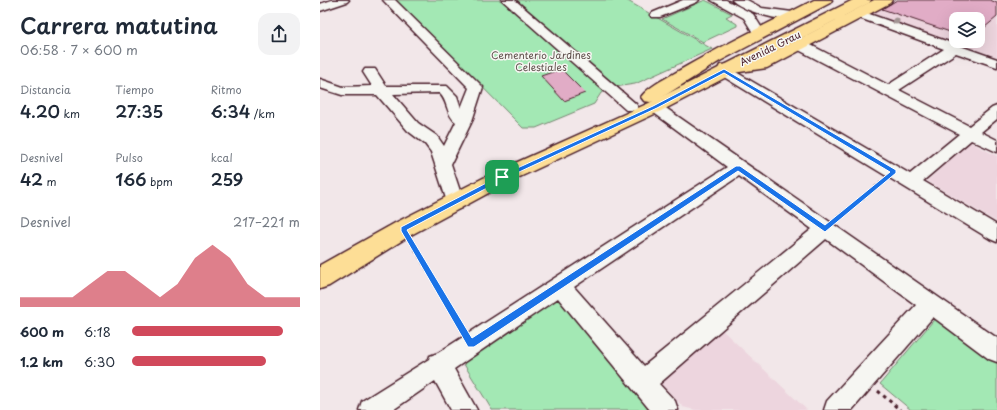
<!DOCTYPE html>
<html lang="es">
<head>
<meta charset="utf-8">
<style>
	:root { --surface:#fff; --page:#f2f2f3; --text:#1f2937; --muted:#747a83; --accent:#d1495b }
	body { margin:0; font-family:"Playpen Sans",sans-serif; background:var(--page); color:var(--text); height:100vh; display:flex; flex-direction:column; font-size:15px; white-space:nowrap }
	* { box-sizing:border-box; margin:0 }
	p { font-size:13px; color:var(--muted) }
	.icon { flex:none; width:22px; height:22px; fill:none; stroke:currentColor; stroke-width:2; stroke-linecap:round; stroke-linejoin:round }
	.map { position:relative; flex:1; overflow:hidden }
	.panel { display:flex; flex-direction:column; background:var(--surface); width:320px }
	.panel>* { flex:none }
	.buttons { position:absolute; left:629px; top:12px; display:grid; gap:8px }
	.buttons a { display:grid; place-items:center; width:36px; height:36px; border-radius:8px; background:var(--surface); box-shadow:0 4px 16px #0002; font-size:20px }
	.pin { position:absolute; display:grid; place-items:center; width:34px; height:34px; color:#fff; margin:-17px; border-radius:8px; box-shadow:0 2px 6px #0006 }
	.round { display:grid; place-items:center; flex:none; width:42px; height:42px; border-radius:12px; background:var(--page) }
	.overview { display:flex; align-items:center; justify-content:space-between; height:68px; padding:0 20px }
	h1 { font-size:22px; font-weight:600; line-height:30px }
	.stats { display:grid; grid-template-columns:repeat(3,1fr); gap:6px; height:68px; padding:4px 20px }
	.stats div { display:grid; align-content:center }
	.stats b { font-size:17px; font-weight:600 }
	.stats small { font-size:11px; font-weight:400 }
	.stats p { font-size:11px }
	.chart { height:112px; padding:8px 20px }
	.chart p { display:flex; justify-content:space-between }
	.chart svg { width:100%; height:72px; margin-top:4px; fill:var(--accent); opacity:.7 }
	ul { padding:0 20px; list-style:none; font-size:13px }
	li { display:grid; grid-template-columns:64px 48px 1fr; align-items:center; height:30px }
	li i { height:10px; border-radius:5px; background:var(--accent) }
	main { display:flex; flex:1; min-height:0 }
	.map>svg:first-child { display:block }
	.built { fill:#edd5de; fill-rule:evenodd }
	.green { fill:#a3e8b4; stroke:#768470 }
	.building { fill:#e1acc6; stroke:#4a1f2b }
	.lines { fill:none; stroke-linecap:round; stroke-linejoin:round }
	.minor-casing { stroke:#4a1f2b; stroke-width:3 }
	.major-casing { stroke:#4a1f2b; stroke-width:3 }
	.highway-casing { stroke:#4a1f2b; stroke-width:3 }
	.path-far1 { stroke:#4a1f2b; stroke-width:2.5; stroke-dasharray:3 3; stroke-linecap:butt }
	.path { stroke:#4a1f2b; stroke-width:3; stroke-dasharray:3.5 3.5; stroke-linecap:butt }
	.minor { fill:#f6f6f2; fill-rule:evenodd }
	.major { fill:#fdde96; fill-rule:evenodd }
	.highway { fill:#fdde96; fill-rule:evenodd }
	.tree { fill:#a29493 }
	.route { fill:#1a73e8; stroke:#fff; fill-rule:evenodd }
	.labels { text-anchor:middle; stroke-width:3; stroke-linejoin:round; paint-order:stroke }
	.far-street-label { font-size:10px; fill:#4a1f2b; stroke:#f6f6f2 }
	.far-park-label { font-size:10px; fill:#60514d; stroke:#f6f6f2 }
</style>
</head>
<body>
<main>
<section class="panel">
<div class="overview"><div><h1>Carrera matutina</h1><p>06:58 · 7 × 600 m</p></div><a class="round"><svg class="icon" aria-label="share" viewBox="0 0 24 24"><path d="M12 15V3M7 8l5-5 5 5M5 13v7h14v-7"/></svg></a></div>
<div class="stats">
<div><p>Distancia</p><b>4.20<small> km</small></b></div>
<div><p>Tiempo</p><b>27:35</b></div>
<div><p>Ritmo</p><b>6:34<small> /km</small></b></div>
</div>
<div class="stats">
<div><p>Desnivel</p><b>42<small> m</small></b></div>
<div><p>Pulso</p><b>166<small> bpm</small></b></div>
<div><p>kcal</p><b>259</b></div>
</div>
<div class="chart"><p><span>Desnivel</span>217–221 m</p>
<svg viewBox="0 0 160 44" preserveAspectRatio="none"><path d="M0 44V38L10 38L20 38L30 38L40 30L50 22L60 22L70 30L80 38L90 30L100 14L110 6L120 14L130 30L140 38L150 38L160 38V44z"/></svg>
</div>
<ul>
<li><b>600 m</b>6:18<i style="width:90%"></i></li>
<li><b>1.2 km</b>6:30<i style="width:80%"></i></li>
</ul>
</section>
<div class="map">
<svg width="677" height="410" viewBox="0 0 677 410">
	<rect width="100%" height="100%" fill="#f2e7e9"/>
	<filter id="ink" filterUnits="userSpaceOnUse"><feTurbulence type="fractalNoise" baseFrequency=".025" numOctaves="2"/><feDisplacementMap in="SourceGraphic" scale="8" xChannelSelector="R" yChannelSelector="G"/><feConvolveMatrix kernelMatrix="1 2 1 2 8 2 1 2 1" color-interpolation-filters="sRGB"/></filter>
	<g filter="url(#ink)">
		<path class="built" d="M 576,0 L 677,0 L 677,57 L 550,13 ZM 636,19 L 658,19 L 658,41 L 636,41 Z
			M 650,142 L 677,156 L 677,222 L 607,181 Z
			M 400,328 L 487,410 L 375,410 L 363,407 L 339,381 Z"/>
		<path class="green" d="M 76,0 L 306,0 L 392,49 L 315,84 L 295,87 L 281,93 L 274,104 L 216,128 L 203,128 Z
			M 385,0 L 412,14 L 406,17 L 417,24 L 417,26 L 383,42 L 342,19 Z
			M 237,296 L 330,410 L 172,410 L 142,361 Z
			M 618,315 L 677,357 L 677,410 L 591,410 L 560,384 Z"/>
		<path class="building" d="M 577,0 L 670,0 L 677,3 L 677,17 L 658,33 L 658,19 L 636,19 L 636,34 L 562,9 Z
			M 241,69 L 265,93 L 244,101 L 221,76 Z"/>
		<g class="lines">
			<g class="minor-casing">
				<path id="minor" d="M 12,0 L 29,0 L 27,2 L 0,11 L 0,4 Z
					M 63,0 L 75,0 L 163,87 L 152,121 L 131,164 L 144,203 L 141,208 L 135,210 L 129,208 L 111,152 L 105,144 L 88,131 L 57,95 L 22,95 L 0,88 L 0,79 L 23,87 L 52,86 L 43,72 L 45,69 L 55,69 L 66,86 L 127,86 L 137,96 L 141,108 L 149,88 ZM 119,93 C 128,100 126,115 136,122 L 124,146 L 117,136 L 98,123 L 73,94 Z
					M 182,0 L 195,0 L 316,104 L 318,107 L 316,110 L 306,110 Z
					M 363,0 L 379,0 L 377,2 L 340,17 L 332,17 L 330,15 L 332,13 Z
					M 391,0 L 406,0 L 433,14 L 445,33 L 443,36 L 435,36 L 424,18 Z
					M 412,0 L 427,0 L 442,8 L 472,12 L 478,16 C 470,26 420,10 412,0 Z
					M 538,10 L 677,59 L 677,67 L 636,53 L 579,90 L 649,126 L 672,108 L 677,106 L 677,119 L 661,132 L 677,140 L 677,152 L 651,140 L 603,181 L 677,225 L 677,242 L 670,239 L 399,74 L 397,71 L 399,68 L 409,68 L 590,174 L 639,134 L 475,48 L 474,45 L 475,42 L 485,42 L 568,85 L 624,49 L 534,16 L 532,14 Z
					M 335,102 L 340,104 L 677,338 L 677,362 L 669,359 L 613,317 L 532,410 L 504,410 L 507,401 L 596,305 L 506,239 L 339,384 L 355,401 L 358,410 L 330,410 L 238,298 L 134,369 L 157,410 L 131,410 L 115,381 L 73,410 L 39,410 L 42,401 L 109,359 L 110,356 L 118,353 L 407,167 L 330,110 L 328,107 L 330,104 ZM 419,176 L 492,229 L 324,366 L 254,287 Z"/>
			</g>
			<g class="major-casing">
				<path id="major" d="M 533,0 L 551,0 L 549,3 L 341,111 L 189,182 L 91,235 L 9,286 L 0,289 L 0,265 L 75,223 L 175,172 L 329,103 Z"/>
			</g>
			<g class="highway-casing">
				<path id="highway" d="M 494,0 L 512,0 L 510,3 L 400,61 L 336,101 L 330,102 L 324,101 L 321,97 C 328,87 343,80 353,74 C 399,47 447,24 494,0 Z
					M 554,0 L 572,0 L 570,3 L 447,68 L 406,74 L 400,73 L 398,69 L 400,65 L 437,61 Z"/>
			</g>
			<path class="path-far1" d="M 518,218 L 563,181"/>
			<path class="path" d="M 92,243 L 142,329
				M 558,391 L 580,410"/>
			<use href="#minor" class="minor"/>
			<use href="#major" class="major"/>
			<use href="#highway" class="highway"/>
		</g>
		<circle class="tree" cx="576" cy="21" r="3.5"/>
	</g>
	<path class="route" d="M 404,69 L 576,170 L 576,173 L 505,232 L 418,171 L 154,347 L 148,347 L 81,231 L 81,227 L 180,176 L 333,106 ZM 404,73 L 570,172 L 505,225 L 420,166 L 416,166 L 152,338 L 87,230 L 184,179 L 337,108 Z"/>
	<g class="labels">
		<g class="far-street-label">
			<text transform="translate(450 48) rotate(-26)" y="4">Avenida Grau</text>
		</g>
		<g class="far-park-label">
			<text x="221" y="59">Cementerio Jardines<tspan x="221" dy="12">Celestiales</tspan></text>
		</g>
	</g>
</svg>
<div class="buttons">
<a><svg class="icon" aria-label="layers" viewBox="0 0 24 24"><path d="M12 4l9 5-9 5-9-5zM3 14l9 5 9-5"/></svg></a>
</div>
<div class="pin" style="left:182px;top:177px;background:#1e9e55"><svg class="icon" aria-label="arrive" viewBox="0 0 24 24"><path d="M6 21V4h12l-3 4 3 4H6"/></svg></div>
</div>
</main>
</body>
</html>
